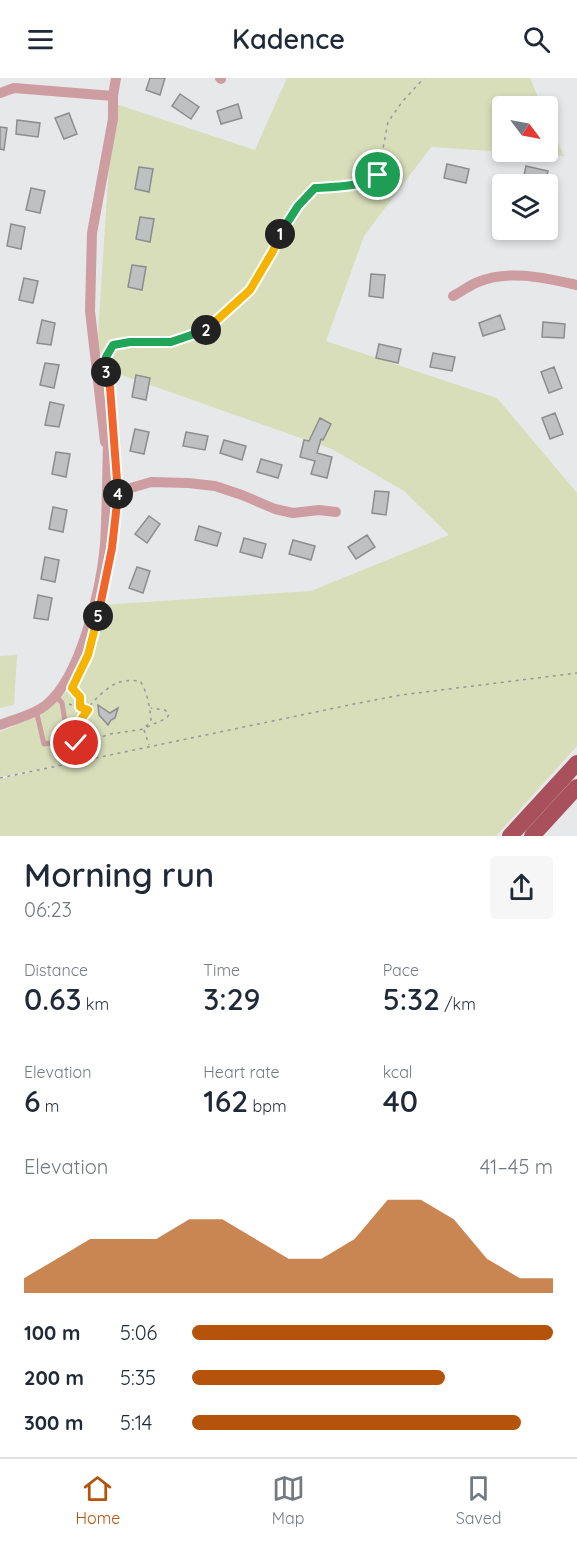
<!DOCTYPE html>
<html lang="en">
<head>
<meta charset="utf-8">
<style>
	:root { --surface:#fff; --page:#f6f6f7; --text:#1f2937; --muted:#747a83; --line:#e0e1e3; --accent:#b45309 }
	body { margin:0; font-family:Quicksand,sans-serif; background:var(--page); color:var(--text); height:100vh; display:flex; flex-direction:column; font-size:22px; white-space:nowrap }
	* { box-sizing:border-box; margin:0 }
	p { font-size:20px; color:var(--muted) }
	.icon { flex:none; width:33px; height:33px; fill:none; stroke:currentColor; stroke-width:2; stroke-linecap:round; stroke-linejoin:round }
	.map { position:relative; height:758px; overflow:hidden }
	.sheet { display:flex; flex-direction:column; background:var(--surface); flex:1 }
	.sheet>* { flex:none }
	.needle { width:39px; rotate:122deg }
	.buttons { position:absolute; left:492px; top:18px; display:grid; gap:12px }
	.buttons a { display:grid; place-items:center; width:66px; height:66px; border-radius:6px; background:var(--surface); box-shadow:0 3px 9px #0003; font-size:30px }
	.pin { position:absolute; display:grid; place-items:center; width:51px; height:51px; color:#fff; margin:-26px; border:3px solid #fff; border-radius:50%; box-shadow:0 2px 6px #0007 }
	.km { position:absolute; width:30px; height:30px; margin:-15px; border-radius:50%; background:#222; color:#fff; font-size:16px; line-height:30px; text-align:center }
	.round { display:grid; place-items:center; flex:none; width:63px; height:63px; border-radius:6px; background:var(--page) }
	.summary { display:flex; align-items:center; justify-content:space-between; height:102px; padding:0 24px }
	h1 { font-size:33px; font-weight:600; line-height:45px }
	.stats { display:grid; grid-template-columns:repeat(3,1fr); gap:9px; height:102px; padding:6px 24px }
	.stats div { display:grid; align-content:center }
	.stats b { font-size:30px; font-weight:600 }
	.stats small { font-size:16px; font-weight:400 }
	.stats p { font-size:16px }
	.chart { height:168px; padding:12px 24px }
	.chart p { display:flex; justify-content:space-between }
	.chart svg { width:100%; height:108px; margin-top:6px; fill:var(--accent); opacity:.7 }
	ul { padding:0 24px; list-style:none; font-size:20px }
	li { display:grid; grid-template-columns:96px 72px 1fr; align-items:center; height:45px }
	li i { height:15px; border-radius:8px; background:var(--accent) }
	header { display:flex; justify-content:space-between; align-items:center; height:78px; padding:0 24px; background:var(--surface); font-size:27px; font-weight:600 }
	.dock { display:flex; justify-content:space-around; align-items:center; height:84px; border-top:2px solid var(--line); background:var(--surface); font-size:16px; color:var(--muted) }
	.dock a { display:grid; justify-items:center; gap:3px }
	.dock .selected { color:var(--accent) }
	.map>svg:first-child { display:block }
	.green { fill:#d8ddba }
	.building { fill:#bfc0c2; stroke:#8c8d8f; stroke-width:1.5 }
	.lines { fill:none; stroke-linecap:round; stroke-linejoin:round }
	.path { stroke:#969798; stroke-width:1.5; stroke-dasharray:3 4.5; stroke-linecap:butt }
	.service { stroke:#cd9da1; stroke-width:5 }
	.minor { stroke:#cd9da1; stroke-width:10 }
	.trunk { stroke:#a8505c; stroke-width:16 }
	.split-1-casing { stroke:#fff; stroke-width:12 }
	.split-2-casing { stroke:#fff; stroke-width:12 }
	.split-3-casing { stroke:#fff; stroke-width:12 }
	.split-4-casing { stroke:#fff; stroke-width:12 }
	.split-5-casing { stroke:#fff; stroke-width:12 }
	.split-6-casing { stroke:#fff; stroke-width:12 }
	.split-7-casing { stroke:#fff; stroke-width:12 }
	.split-1 { stroke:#22a559; stroke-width:8 }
	.split-2 { stroke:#f5b400; stroke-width:8 }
	.split-3 { stroke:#22a559; stroke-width:8 }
	.split-4 { stroke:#f0652b; stroke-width:8 }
	.split-5 { stroke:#f0652b; stroke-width:8 }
	.split-6 { stroke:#f5b400; stroke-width:8 }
	.split-7 { stroke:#22a559; stroke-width:8 }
</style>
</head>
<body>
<header><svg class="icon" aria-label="menu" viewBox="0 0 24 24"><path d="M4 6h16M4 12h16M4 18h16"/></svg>Kadence<svg class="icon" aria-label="search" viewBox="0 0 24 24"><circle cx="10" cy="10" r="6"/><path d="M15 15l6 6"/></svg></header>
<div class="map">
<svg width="577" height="758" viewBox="0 0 577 758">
	<rect width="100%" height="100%" fill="#e7e8ea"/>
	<path class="green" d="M 287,0 L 530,0 L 542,28 L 502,28 L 502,74 L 548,74 L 548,40 L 564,78 L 431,69 L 364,158 L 326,263 L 497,320 L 577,415 L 577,668 L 496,758 L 0,758 L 0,701 L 60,687 L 0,699 L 0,654 L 27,642 L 72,610 L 88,577 L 101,527 L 311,513 L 449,457 L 404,413 L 332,371 L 96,288 L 113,25 L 255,72 Z
		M 17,577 L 14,627 L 0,630 L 0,578 Z"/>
	<path class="building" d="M 150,0 L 165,0 L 160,17 L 146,12 Z
		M 180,16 L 199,29 L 191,41 L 172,28 Z
		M 238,26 L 242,40 L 221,46 L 217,33 Z
		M 69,35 L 77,56 L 64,61 L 55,40 Z
		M 17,42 L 40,45 L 38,59 L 16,56 Z
		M 0,49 L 7,50 L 4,72 L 0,71 Z
		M 447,86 L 469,91 L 466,105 L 444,100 Z
		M 526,88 L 548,93 L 545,106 L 523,102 Z
		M 139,89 L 153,91 L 149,114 L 135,111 Z
		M 31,110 L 45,113 L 40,135 L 26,132 Z
		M 140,139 L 154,141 L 150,164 L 136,161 Z
		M 11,146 L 25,149 L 21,171 L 7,168 Z
		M 132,187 L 146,189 L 142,212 L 128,209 Z
		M 371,196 L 385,197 L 383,220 L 369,218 Z
		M 24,200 L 38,203 L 33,225 L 19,222 Z
		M 500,237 L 505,251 L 483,258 L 479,245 Z
		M 42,242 L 55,245 L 51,267 L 37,265 Z
		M 543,244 L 565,246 L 564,260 L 542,259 Z
		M 379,266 L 401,271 L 398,285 L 376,280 Z
		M 433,275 L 455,279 L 452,293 L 430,289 Z
		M 45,285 L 59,287 L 54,310 L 40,307 Z
		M 554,289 L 562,310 L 549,315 L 541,294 Z
		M 136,297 L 150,300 L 146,322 L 132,319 Z
		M 50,324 L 64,327 L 59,349 L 45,347 Z
		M 555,335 L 563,356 L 550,361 L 542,340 Z
		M 320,340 L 331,346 L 323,362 L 321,361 L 317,375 L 332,379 L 327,400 L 311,396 L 315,383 L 300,379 L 304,362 L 309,363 Z
		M 135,351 L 149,354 L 144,376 L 130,373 Z
		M 186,354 L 208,358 L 205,372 L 183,368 Z
		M 224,362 L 246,368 L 242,382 L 220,375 Z
		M 56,374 L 70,376 L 66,399 L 52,396 Z
		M 261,381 L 282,387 L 278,400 L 257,394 Z
		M 375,413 L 389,414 L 386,437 L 372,435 Z
		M 53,429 L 67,432 L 63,454 L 49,451 Z
		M 149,438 L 160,446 L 147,465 L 135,456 Z
		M 199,448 L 221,455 L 217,468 L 195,462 Z
		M 367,457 L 375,469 L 356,481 L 348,469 Z
		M 244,460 L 266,466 L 262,480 L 240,474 Z
		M 293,462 L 315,468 L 311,482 L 289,476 Z
		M 45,479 L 59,482 L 55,504 L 41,501 Z
		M 137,489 L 150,493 L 143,515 L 129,510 Z
		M 38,517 L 52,520 L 48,542 L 34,540 Z
		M 98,627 L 110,635 L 118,630 L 115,640 L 111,642 L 108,647 L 99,637 Z"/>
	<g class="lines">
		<path class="path" d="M 106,285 L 106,279 L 113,267 L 130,264 L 171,264 L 207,252 L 250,211 L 273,173 L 278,158 L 298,128 L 315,110 C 332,109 365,109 378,97 L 388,44 L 402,24 L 424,0
			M 108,301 L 112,335
			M 72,610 C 81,619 83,626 74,636
			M 69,626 L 87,632
			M 147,649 L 167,640 L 169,636 L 165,632 L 151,630
			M 144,652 L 149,667
			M 74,664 L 76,665 L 93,662 L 110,656 L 144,651 L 151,642 C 150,629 147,613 140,603 C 132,602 124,602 117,605 C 104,610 77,637 81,651 C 82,656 87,659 90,662
			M 0,700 L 354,626 L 401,617 L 577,595"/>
		<path class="service" d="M 36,632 L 44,666 L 68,662 L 62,625 L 56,618"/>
		<path class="minor" d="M 220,0 L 221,1
			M 0,15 L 14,10 L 113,18
			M 453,218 C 461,214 470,207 478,204 C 510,191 545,200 577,207
			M 107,410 L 124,412 L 151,404 L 188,405 L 215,408 L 242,417 L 275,431 L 293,435 L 319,432 L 336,434
			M 0,647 C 14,641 34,637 46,627 C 81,599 101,511 105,467 C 107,433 107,400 108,366 L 105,364 L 90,233 L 92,155 L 113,41 L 113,18 L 116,0"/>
		<path class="trunk" d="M 510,758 L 577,685
			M 532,758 L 577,709"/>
	</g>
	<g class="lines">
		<g class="split-1-casing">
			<path id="split-1" d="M 280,156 L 298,128 L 315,110 C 332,109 365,109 378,97"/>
		</g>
		<g class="split-2-casing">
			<path id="split-2" d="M 206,252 L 250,212 L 273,173 L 280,156"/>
		</g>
		<g class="split-3-casing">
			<path id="split-3" d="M 106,294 L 106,279 L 113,267 L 130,264 L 171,264 L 206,252"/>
		</g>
		<g class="split-4-casing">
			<path id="split-4" d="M 106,294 L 110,309 L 118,416"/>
		</g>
		<g class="split-5-casing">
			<path id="split-5" d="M 98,538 L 112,470 L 118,416"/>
		</g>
		<g class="split-6-casing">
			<path id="split-6" d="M 81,647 L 82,640 L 88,632 L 80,629 L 80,619 L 72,610 L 88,577 L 98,538"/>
		</g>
		<g class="split-7-casing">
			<path id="split-7" d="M 76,665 L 90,662 L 84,657 L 81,647"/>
		</g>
		<use href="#split-1" class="split-1"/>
		<use href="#split-2" class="split-2"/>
		<use href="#split-3" class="split-3"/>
		<use href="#split-4" class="split-4"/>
		<use href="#split-5" class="split-5"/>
		<use href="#split-6" class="split-6"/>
		<use href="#split-7" class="split-7"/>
	</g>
</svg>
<div class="buttons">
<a><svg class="needle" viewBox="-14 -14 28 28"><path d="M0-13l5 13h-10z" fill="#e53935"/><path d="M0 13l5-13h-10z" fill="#747a83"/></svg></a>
<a><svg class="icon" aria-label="layers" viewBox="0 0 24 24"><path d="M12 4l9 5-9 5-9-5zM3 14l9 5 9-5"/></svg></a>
</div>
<div class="pin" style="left:378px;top:97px;background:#1e9e55"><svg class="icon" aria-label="arrive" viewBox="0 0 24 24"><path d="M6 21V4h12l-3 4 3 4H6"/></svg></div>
<div class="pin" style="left:76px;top:665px;background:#d93025"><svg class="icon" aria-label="check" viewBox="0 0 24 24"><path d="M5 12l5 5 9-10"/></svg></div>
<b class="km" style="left:280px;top:156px">1</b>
<b class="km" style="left:206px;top:252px">2</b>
<b class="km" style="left:106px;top:294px">3</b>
<b class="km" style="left:118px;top:416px">4</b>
<b class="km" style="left:98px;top:538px">5</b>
</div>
<section class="sheet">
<div class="summary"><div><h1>Morning run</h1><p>06:23</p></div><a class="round"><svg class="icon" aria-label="share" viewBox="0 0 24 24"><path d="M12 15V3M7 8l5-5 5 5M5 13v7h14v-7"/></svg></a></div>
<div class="stats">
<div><p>Distance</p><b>0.63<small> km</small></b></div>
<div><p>Time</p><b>3:29</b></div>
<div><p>Pace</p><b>5:32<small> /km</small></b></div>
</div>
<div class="stats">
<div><p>Elevation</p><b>6<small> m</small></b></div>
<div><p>Heart rate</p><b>162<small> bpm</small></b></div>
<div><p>kcal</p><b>40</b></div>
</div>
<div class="chart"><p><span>Elevation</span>41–45 m</p>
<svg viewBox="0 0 160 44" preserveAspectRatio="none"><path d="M0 44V38L10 30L20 22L30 22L40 22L50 14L60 14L70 22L80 30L90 30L100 22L110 6L120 6L130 14L140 30L150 38L160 38V44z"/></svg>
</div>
<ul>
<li><b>100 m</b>5:06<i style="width:100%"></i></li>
<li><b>200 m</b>5:35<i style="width:70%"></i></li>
<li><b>300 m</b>5:14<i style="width:91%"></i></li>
</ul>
</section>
<nav class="dock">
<a class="selected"><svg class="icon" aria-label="home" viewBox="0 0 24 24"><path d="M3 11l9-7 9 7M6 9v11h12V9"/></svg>Home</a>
<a><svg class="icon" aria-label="map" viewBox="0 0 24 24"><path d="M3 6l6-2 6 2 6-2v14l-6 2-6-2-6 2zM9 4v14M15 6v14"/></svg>Map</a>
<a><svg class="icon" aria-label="saved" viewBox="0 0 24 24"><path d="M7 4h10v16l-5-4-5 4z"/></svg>Saved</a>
</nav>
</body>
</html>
